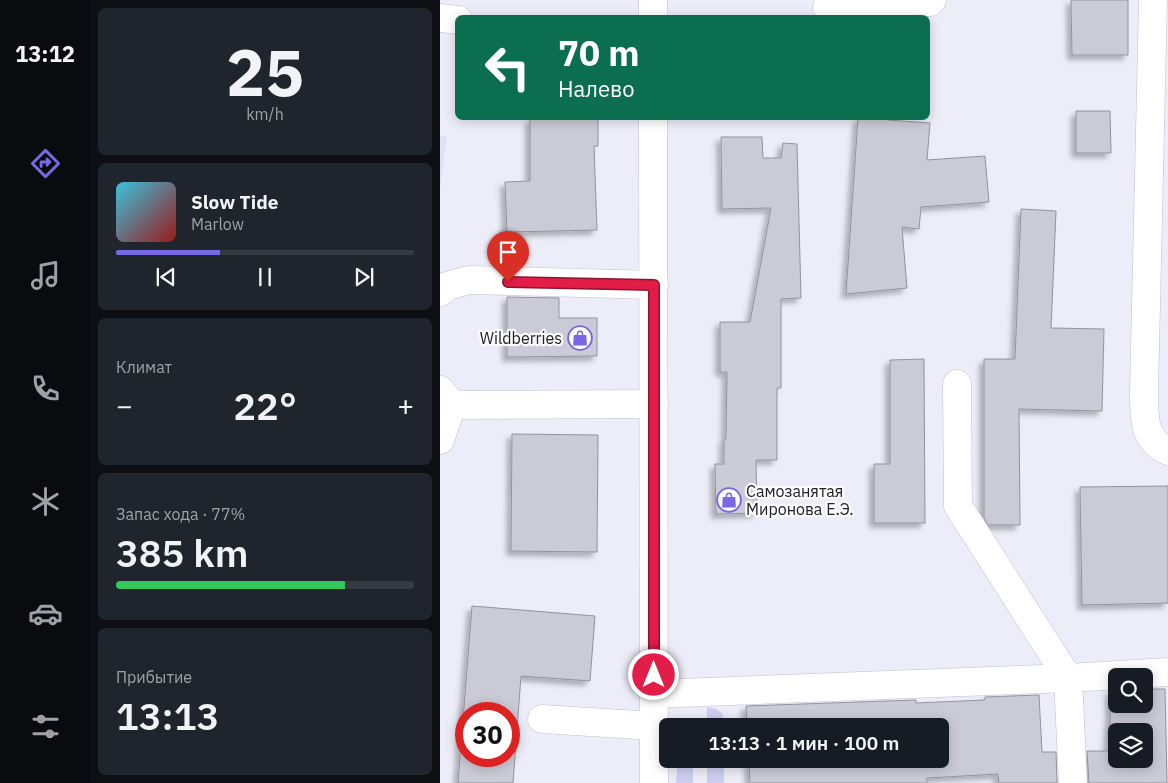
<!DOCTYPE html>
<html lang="ru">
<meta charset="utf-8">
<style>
body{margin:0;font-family:"IBM Plex Sans",sans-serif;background:#20242c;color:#f1f3f6;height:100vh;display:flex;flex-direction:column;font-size:19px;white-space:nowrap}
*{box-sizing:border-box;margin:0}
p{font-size:16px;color:#9ea1a6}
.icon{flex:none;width:28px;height:28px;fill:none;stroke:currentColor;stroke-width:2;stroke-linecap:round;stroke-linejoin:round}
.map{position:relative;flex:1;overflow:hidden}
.details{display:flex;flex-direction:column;gap:8px;padding:8px;background:#0d0f14;width:350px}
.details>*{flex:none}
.top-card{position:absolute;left:15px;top:15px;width:475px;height:105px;border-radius:8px;box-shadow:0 2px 12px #0003;background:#0b6e4f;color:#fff;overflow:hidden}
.buttons{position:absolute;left:668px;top:668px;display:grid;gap:10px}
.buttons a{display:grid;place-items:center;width:45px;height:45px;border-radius:8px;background:#171b24;box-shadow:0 2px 12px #0003;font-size:25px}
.speed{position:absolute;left:15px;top:702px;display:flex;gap:10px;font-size:25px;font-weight:700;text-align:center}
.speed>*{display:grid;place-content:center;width:65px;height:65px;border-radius:50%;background:#171b24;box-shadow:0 2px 12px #0003;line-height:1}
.speed .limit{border:8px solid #d22;background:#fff;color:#111}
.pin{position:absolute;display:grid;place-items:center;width:42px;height:42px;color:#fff;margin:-51px -21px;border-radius:50% 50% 50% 0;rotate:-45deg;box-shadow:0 0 5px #0007}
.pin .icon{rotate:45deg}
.me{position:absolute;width:55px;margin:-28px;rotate:0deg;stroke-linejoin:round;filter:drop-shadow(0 0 4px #0008)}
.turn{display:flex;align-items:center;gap:18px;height:105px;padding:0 20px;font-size:22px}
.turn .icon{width:65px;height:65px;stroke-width:2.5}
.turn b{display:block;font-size:35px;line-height:42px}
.big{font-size:38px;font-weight:600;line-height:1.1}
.details .widget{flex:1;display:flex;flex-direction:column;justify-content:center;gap:8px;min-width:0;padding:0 18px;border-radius:8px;background:#20242c}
.details .dial{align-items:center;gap:0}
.dial b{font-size:65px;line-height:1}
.song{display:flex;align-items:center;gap:15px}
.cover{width:60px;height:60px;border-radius:8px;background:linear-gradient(135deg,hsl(190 70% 55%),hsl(0 70% 35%))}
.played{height:5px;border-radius:2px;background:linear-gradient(90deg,#7769e4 35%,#363941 35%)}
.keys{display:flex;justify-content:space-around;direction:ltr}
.heat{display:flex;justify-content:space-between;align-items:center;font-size:28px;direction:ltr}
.charge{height:8px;border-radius:4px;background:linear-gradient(90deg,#34c759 77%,#363941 0)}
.trip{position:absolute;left:219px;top:718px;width:290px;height:50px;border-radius:8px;background:#171b24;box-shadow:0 2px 12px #0003;font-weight:600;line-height:50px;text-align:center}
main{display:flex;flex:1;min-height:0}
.dock{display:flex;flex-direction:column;width:90px;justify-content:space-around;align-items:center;background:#090b0e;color:#9ea1a6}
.dock .icon{width:35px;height:35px}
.dock .current{color:#7769e4}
.dock b{font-size:22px;color:#f1f3f6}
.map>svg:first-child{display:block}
.built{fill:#e1e1f4}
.green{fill:#cecef0}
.building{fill:#cbcbd7;stroke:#93939f;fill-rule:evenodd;filter:url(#shadow)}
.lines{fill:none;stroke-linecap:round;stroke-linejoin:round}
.minor-casing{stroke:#c0c0cc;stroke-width:29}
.minor{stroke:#fff;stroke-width:28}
.route-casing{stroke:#92132f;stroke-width:12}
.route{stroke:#e11d48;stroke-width:9}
.labels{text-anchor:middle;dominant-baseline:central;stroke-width:4.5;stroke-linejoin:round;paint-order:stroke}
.poi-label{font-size:16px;fill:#222226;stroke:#fbfbfe;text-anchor:end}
</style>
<main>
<nav class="dock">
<b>13:12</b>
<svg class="icon current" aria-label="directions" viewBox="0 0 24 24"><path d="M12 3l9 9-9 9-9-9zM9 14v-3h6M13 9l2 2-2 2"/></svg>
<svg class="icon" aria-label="music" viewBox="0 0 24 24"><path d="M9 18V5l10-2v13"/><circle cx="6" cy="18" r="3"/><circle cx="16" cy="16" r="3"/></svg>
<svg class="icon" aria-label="phone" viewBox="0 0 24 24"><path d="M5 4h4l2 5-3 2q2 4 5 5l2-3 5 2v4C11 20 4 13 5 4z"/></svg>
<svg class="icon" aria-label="climate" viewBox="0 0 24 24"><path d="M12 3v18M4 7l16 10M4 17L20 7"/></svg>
<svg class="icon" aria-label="car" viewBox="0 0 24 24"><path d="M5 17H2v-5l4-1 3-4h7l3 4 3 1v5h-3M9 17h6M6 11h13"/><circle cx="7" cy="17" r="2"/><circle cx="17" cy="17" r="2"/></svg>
<svg class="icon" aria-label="filters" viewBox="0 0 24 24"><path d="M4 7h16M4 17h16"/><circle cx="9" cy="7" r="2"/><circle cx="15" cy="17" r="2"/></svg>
</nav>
<section class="details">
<div class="widget dial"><b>25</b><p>km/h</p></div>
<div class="widget">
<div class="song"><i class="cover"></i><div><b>Slow Tide</b><p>Marlow</p></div></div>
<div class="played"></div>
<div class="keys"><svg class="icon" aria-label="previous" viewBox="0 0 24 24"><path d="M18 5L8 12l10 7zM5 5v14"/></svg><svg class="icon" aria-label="pause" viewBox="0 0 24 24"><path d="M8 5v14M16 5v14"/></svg><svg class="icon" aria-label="next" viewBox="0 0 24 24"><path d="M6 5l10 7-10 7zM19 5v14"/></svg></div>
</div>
<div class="widget"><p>Климат</p>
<div class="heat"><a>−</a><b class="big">22°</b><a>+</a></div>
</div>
<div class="widget"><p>Запас хода · 77%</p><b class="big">385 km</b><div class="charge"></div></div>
<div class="widget"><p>Прибытие</p><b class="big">13:13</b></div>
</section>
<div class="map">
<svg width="728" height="783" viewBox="0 0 728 783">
<defs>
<filter id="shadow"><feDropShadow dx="-4.5" dy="4.5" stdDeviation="2.5" flood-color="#0004"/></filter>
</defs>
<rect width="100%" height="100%" fill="#ededf9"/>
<!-- built -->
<path class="built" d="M0,136H7L0,189Z"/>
<!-- green -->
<g class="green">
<path d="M267,707L276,709L283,714V726H267Z"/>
<path d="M238,759H253V783H236Z"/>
<rect x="267" y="759" width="17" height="24"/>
</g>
<!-- building -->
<g class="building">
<path d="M631,0H688V55H632Z"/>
<path d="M636,111H670L671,153H636Z"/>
<path d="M90,118H158V146H154L157,230L67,232L65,182L90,181Z"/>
<path d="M418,118H448V120L490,123L487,160L545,156L549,202L481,207L479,229L462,227L467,288L406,294Z"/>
<path d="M281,137H322L323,158H341L343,143L357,144L361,298L341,299V388H337V460H316L317,513L276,514L275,464H284V440L286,439L287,372H280V322H310L331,208L282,209Z"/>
<path d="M581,209L616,211L611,328L664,329L662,411L579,409L580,525H548L544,518V359H575Z"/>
<path d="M67,297L119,298V318H157V356L67,357Z"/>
<path d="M484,359L485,523H434V464H450V360Z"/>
<path d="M72,434L158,435L157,552L71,551Z"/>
<path d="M728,486V603L642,605L640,487Z"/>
<path d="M32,606L155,616L150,681L81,676L73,783H18ZM26,714H69V756H26Z"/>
<path d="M704,689H725L727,783H649L647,751H669L671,691H676V704H704ZM676,731H704V759H676Z"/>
<path d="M599,695L602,752H616L617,783H559L558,774L487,778V783H310L309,759H500V726H307L306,706L476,700V703L545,700V697Z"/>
</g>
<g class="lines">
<!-- minor casing -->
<g class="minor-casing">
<g id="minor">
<path d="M713,0L704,393C704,417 703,440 728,451"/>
<path d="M387,7L490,2L492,0"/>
<path d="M0,18L18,20"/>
<path d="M213,18V0"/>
<path d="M213,118L214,783"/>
<path d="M0,292L7,286L29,280L214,285"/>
<path d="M517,384L518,506L628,678L633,783"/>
<path d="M0,390L12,405L0,440"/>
<path d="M12,405L214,404"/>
<path d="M214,694L628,678L728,672"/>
<path d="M102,719L214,726"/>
</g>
</g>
<!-- minor -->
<use href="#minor" class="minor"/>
</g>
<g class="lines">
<!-- route casing -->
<g class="route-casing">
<path id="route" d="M68,282L214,285V675"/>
</g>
<!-- route -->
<use href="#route" class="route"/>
</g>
<!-- icons -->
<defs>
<g id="shop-ring" transform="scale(1.25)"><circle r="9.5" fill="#fbfbfe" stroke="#7769e4" stroke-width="1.5"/><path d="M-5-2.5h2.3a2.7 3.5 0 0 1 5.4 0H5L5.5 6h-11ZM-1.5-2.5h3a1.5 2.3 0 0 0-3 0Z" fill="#7769e4"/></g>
</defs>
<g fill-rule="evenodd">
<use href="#shop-ring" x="140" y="338"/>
<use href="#shop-ring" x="289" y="500"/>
</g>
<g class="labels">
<!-- poi labels -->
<g class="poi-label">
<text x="122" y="338">Wildberries</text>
<text x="306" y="491" text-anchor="start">Самозанятая<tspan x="306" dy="18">Миронова Е.Э.</tspan></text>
</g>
</g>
</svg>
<div class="buttons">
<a><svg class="icon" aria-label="search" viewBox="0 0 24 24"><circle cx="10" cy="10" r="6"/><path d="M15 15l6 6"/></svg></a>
<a><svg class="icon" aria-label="layers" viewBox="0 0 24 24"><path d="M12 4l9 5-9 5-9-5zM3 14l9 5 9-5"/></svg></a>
</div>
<div class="speed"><div class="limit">30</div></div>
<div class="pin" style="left:68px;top:282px;background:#d93025"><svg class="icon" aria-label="arrive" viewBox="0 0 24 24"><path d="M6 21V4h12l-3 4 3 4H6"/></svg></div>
<svg class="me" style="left:214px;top:675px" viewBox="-20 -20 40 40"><circle r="17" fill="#e11d48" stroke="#fff" stroke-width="3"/><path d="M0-11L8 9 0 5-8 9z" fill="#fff"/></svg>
<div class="trip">13:13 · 1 мин · 100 m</div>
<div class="top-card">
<div class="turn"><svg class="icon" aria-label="left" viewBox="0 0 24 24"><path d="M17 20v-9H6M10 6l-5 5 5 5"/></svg><div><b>70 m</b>Налево</div></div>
</div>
</div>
</main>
